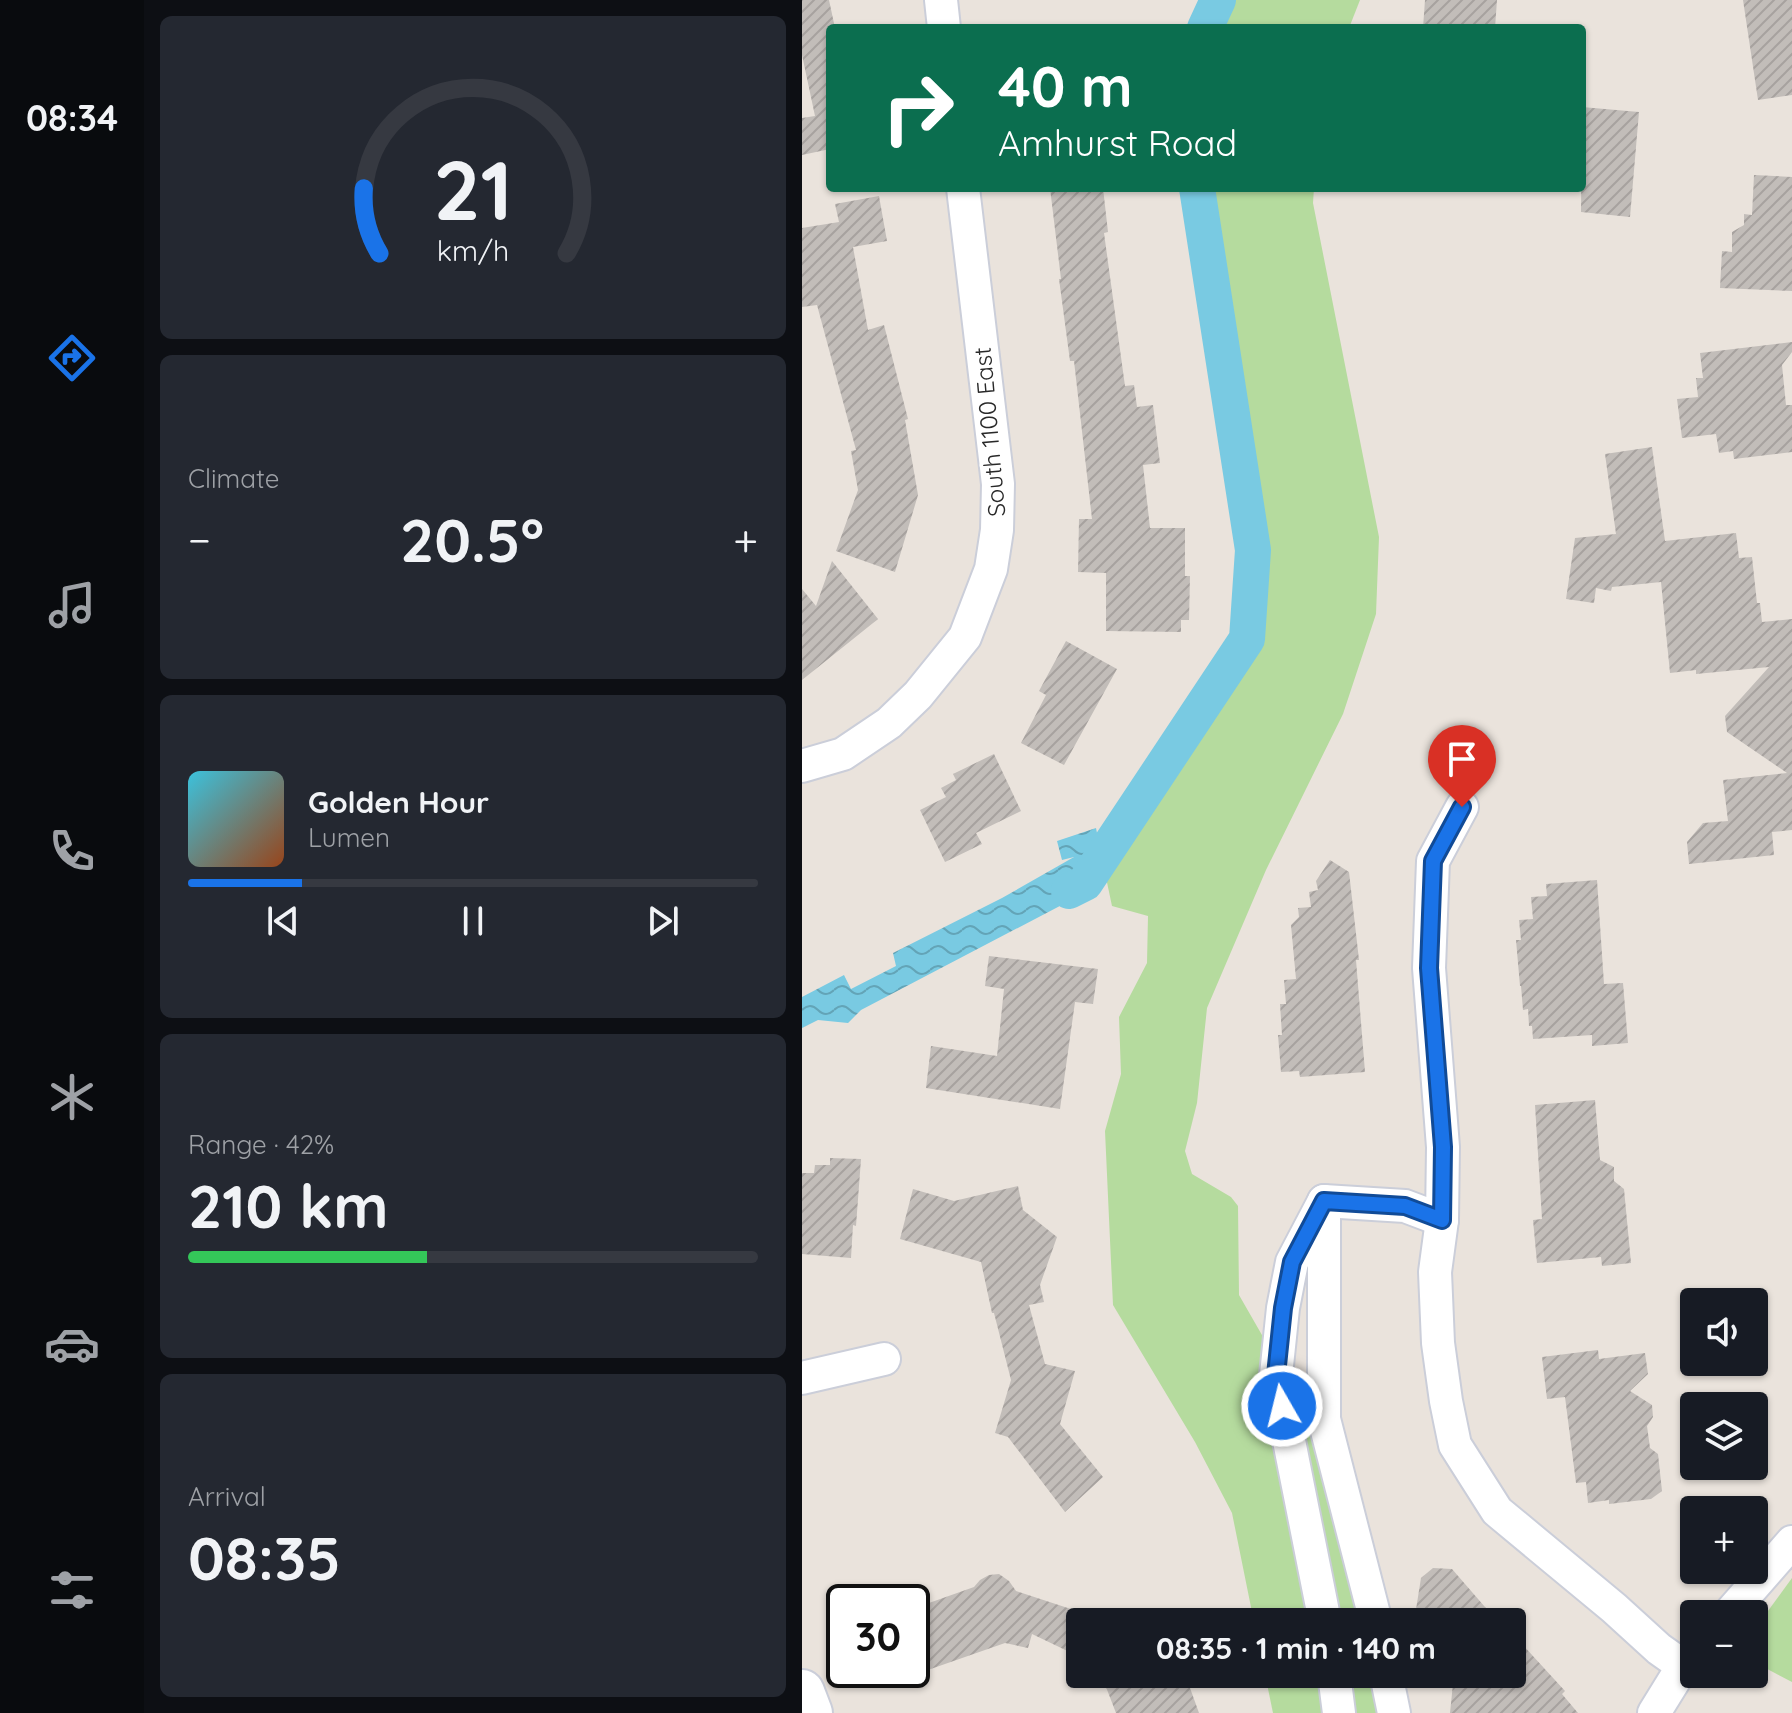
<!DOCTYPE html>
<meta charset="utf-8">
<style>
body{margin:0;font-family:Quicksand,sans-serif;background:#242831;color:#f1f3f6;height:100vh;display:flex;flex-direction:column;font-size:30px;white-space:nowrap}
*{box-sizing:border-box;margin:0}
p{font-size:26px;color:#9ea1a6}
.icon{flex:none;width:44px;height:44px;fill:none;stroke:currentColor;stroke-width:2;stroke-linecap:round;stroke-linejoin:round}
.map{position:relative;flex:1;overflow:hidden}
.side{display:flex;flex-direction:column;gap:16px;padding:16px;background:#0d0f14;width:658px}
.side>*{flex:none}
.top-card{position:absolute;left:24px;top:24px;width:760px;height:168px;border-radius:8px;box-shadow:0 2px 6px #0004;background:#0b6e4f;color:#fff;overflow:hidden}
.fabs{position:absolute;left:878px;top:1288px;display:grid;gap:16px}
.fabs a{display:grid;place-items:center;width:88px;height:88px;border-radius:8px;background:#171b24;box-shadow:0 2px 6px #0004;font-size:40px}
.speed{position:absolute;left:24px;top:1584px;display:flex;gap:16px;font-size:40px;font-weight:700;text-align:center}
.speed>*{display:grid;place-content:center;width:104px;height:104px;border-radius:50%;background:#171b24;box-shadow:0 2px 6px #0004;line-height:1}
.speed .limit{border:4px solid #111;border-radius:12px;background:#fff;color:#111}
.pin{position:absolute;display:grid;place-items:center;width:68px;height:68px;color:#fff;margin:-82px -34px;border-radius:50% 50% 50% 0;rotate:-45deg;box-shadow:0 0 8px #0007}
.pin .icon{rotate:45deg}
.me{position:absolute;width:88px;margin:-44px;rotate:352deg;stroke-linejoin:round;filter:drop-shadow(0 0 6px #0008)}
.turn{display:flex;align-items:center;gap:28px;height:168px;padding:0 40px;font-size:36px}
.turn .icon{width:104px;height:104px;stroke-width:2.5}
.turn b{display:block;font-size:56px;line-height:68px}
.big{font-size:60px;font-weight:800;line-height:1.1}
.side .card{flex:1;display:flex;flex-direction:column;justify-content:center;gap:12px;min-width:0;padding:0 28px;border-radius:12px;background:#242831}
.side .dial{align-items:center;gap:0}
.dial svg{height:208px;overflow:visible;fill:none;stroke:#363941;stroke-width:7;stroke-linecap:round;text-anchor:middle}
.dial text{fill:#f1f3f6;stroke:none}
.song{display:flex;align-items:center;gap:24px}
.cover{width:96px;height:96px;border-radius:12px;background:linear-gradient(135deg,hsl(190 70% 55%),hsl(20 70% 35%))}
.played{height:8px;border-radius:4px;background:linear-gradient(90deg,#1a73e8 20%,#363941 20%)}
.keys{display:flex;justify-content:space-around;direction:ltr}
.heat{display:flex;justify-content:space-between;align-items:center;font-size:44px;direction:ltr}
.charge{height:12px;border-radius:6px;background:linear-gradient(90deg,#34c759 42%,#363941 0)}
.trip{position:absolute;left:264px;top:1608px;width:460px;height:80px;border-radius:8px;background:#171b24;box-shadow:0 2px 6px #0004;font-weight:800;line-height:80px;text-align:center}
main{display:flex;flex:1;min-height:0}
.dock{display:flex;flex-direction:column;width:144px;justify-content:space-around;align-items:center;background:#090b0e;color:#9ea1a6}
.dock .icon{width:56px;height:56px}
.dock .active{color:#1a73e8}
.dock b{font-size:36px;color:#f1f3f6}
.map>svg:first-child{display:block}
.grass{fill:#b5db9e}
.water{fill:url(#water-waves)}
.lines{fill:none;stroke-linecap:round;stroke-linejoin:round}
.canal{stroke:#79cae2;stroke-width:36}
.building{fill:url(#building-hatch)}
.street-casing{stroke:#cbced9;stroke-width:36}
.secondary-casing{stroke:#cbced9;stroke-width:48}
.street{stroke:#fff;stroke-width:32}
.secondary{stroke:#fff;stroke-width:44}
.route-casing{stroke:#114b97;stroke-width:20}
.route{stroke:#1a73e8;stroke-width:14}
.labels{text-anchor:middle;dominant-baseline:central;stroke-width:7;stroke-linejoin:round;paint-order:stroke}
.street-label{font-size:24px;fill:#292929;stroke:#fff}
</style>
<main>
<nav class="dock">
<b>08:34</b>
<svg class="icon active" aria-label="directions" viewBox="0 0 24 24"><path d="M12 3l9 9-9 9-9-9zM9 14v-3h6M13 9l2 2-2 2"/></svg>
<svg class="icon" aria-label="music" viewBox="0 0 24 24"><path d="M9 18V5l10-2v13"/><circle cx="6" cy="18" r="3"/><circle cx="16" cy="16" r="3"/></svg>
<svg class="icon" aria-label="phone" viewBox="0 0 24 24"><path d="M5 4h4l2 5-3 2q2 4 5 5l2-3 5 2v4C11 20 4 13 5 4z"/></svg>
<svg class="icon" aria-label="climate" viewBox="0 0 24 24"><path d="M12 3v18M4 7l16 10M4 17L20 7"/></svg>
<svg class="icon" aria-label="car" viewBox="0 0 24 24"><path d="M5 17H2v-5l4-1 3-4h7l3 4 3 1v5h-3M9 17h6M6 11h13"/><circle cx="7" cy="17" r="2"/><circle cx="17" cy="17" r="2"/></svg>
<svg class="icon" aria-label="filters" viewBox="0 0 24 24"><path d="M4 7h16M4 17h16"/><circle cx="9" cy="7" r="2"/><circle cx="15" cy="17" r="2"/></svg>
</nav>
<section class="side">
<div class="card dial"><svg viewBox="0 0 100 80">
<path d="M14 69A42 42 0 1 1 86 69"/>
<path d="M14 69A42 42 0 0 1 8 44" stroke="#1a73e8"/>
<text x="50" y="56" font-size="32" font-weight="700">21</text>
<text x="50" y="72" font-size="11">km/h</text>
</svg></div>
<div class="card"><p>Climate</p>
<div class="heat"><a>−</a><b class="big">20.5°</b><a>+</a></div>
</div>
<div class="card">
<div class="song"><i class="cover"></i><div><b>Golden Hour</b><p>Lumen</p></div></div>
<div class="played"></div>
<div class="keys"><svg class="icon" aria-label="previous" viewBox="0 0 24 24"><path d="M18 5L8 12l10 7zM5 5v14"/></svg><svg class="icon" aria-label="pause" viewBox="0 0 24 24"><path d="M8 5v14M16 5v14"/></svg><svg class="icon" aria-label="next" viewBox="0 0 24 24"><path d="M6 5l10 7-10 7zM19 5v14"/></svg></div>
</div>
<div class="card"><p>Range · 42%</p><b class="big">210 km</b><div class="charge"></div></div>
<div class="card"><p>Arrival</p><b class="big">08:35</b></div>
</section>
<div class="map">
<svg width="990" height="1713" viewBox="0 0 990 1713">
<defs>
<pattern id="water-waves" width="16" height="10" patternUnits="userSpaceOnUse" patternTransform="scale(2)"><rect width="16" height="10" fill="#79cae2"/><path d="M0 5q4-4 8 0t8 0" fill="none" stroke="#63a4b7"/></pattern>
<pattern id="building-hatch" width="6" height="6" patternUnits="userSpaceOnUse" patternTransform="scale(2)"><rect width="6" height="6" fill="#c2bdb9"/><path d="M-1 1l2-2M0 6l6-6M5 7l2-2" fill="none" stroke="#a7a29f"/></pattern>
</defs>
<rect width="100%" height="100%" fill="#eae3dc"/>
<!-- grass -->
<g class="grass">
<path d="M427,0H558L547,28H416Z"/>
<path d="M405,188H512L511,203L577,537L574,614L541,714L464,870L405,1008L395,1103L383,1151L390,1174L429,1197L436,1206L437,1295L522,1443L560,1622H452L430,1513L393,1442L311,1305L303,1131L319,1074L317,1017L345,963L346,916L310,906L303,873L437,670L459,589Z"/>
<path d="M990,1578V1682L952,1662V1630Z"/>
<path d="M463,1674H571L578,1713H471Z"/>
</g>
<!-- water -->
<path class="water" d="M294,828L303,873L291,885L275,897L59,1010L46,1023L16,1020L0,1028V997L42,975L49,989L94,966L91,953L200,898L272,857L260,860L255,841Z"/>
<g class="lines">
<!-- canal -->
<g class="canal">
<path d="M403,28L416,0"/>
<path d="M267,891L283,883L445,639L451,550L395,188"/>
</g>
</g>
<!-- building -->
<g class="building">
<path d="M0,0H27L33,28H28V149L0,155V118L13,116L0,55Z"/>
<path d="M623,0H695L693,28H621Z"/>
<path d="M941,0H990V95L956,100Z"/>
<path d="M780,107L837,112L828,217L779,212Z"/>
<path d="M952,175L990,177V291L918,288L920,251L930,252V232L942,225V214L950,215Z"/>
<path d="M248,188H301L306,232L302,233L323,386L332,385L335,407L351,405L358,463L341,465L348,528H383V576H388L387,620H379V632L304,631V573L276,572L277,519H290L272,361H268L257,279H259Z"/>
<path d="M77,196L85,241L51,247L66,330L82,325L106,419L103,420L116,495L93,572L34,551L56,490L49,451L54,450L15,305L0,307V228L37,222L33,204Z"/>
<path d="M990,342V352L980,365L984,405H990V452L932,459L931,451L917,453L914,434L880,438L875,399L896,397L894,378H901L898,353Z"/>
<path d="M850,447L863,541L934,533L937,558L950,557L955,603H958L960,622L990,619V830L970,832L972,855L887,864L885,842L901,823L926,821L921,780L985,773L925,732L923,716L967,667L894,674V670L868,673L859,582L810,587L809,591L794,588L792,603L764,599L773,538L814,534L803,454Z"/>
<path d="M30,561L76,619L0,680V589L14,606Z"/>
<path d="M264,641L315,669L262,765L219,743L244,695L237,691Z"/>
<path d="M192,754L219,811L174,833L180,844L143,862L118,810L144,797L139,788L154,780L151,774Z"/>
<path d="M528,860L547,872L557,960H554L563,1072L498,1077L497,1071L479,1072L476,1035H480L478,1004H484L482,980L494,979L489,925L497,917L496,908L509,907L507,892L516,890L514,881Z"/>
<path d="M795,880L802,984L821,983L826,1043L790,1046V1035L731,1039L730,1026H727L726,1009L721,1010L719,986H718L714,940H719L717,920L731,919L729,897L745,896L744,884Z"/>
<path d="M187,956L296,969L291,1004L273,1002L258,1109L124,1088L129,1046L195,1056L202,989L183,986Z"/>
<path d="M793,1100L798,1160L812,1167V1181L822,1189L829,1263L800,1266L799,1257L735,1263L731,1220L740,1219L733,1105Z"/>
<path d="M28,1158L59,1159L54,1226L51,1225L49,1258L0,1254V1173H12L13,1165H28Z"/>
<path d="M216,1186L221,1210L255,1237L238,1285L242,1302L227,1305L243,1364L273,1371L258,1424L301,1477L263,1512L206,1437L193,1433L209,1380L192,1313H190L179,1262L98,1239L111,1189L152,1201Z"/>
<path d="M796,1350L797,1359L843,1353L846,1374L828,1391L850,1405L851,1417L845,1426L848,1448L856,1454L860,1491L849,1499L807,1504V1500L786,1503L784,1482L774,1483L763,1397L745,1399L740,1357Z"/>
<path d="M631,1568L650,1569L696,1622H612L619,1578Z"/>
<path d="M197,1574L207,1581L214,1591L278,1612V1657L230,1634L226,1648L203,1643L123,1671L120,1667L110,1671V1609L172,1587L178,1580L187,1575Z"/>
<path d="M710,1633L763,1691L760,1694L776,1713H648L652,1674H710Z"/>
<path d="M299,1674H383L397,1713H314Z"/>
</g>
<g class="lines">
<!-- street casing -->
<g class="street-casing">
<g id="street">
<path d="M139,0L142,28"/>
<path d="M0,766L41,754L87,723L116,695L163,637L189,569L195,530L196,484L161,188"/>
<path d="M660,807L631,861L627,968L641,1147L640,1220L633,1272L636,1343L644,1401L653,1445L695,1511L812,1608L857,1649L881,1666"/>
<path d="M522,1201L490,1262L481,1308L474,1375L523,1622"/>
<path d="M522,1201L603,1206L640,1220"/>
<path d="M522,1208V1419L574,1622"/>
<path d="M0,1378L82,1359"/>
<path d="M927,1614L990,1542"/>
<path d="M532,1674L537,1713"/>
<path d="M584,1674L592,1713"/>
<path d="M852,1713L881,1666L892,1653"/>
</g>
</g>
<!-- secondary casing -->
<g class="secondary-casing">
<path id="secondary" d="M0,1692L8,1713"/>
</g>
<!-- street -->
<use href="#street" class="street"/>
<!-- secondary -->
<use href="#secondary" class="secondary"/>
</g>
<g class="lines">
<!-- route casing -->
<g class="route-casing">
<path id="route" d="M480,1406L474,1375L481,1308L490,1262L522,1201L603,1206L640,1220L641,1147L627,968L631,861L660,807"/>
</g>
<!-- route -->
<use href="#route" class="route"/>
</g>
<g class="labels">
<!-- street labels -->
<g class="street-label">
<text transform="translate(187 432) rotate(-95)">South 1100 East</text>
</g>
</g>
</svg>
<div class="fabs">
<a><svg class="icon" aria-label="sound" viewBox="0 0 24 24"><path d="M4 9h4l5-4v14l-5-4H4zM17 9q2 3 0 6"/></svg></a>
<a><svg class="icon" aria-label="layers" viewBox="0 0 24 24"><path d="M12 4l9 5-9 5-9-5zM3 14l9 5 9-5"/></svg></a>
<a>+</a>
<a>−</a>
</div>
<div class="speed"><div class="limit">30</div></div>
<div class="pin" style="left:660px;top:807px;background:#d93025"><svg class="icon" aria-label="arrive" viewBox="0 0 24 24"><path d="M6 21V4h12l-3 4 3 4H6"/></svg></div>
<svg class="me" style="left:480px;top:1406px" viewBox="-20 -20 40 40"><circle r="17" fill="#1a73e8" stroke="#fff" stroke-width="3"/><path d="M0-11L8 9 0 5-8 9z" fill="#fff"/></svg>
<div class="trip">08:35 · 1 min · 140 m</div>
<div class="top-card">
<div class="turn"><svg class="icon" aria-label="right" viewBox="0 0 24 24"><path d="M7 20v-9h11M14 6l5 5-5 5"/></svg><div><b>40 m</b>Amhurst Road</div></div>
</div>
</div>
</main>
